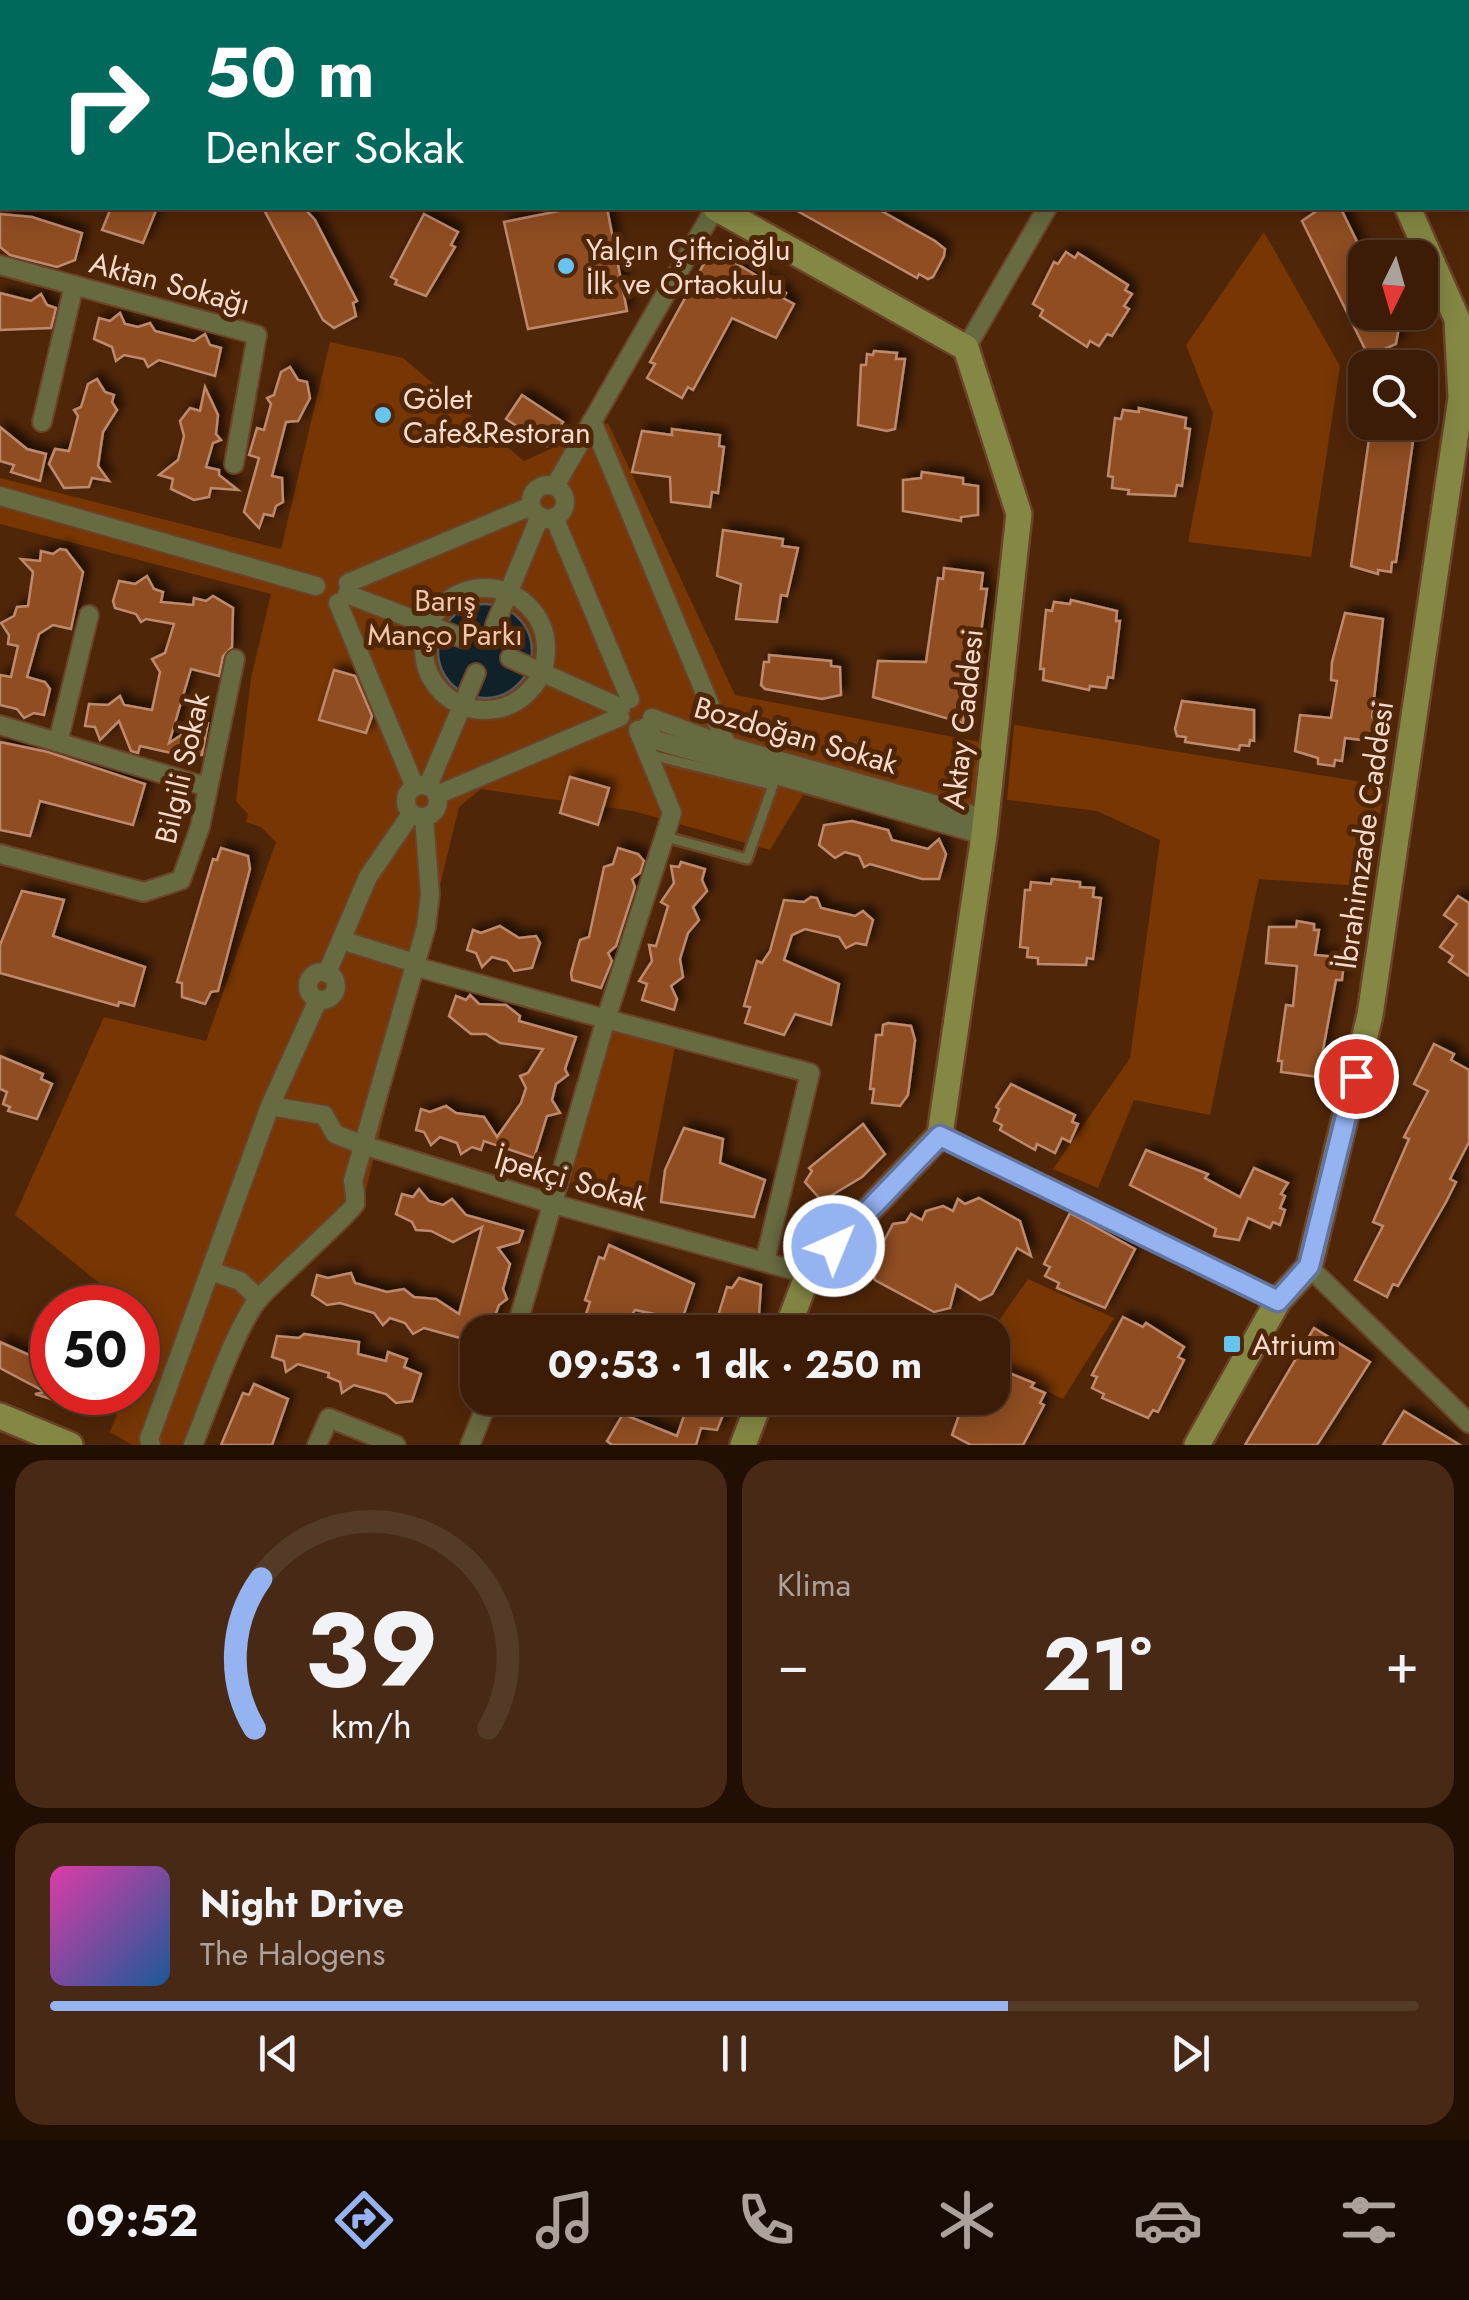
<!DOCTYPE html>
<html lang="tr">
<meta charset="utf-8">
<style>
body{margin:0;font-family:Jost,sans-serif;background:#472915;color:#f1f3f6;height:100vh;display:flex;flex-direction:column;font-size:38px;white-space:nowrap}
*{box-sizing:border-box;margin:0}
p{font-size:32px;color:#aca19b}
.icon{flex:none;width:55px;height:55px;fill:none;stroke:currentColor;stroke-width:2;stroke-linecap:round;stroke-linejoin:round}
.map{position:relative;height:1445px;overflow:hidden}
.sheet{display:flex;flex-direction:column;gap:15px;padding:15px;background:#210f04;flex:1}
.sheet>*{flex:none}
.top-card{position:absolute;left:0px;top:0px;width:1470px;height:210px;box-shadow:0 5px 25px #0003,0 0 0 2px #553a28;background:#00695c;color:#fff;overflow:hidden}
.needle{width:65px;rotate:185deg}
.controls{position:absolute;left:1348px;top:240px;display:grid;gap:20px}
.controls a{display:grid;place-items:center;width:90px;height:90px;border-radius:20px;background:#3c1c07;box-shadow:0 5px 25px #0003,0 0 0 2px #553a28;font-size:50px}
.speed{position:absolute;left:30px;top:1285px;display:flex;gap:20px;font-size:50px;font-weight:700;text-align:center}
.speed>*{display:grid;place-content:center;width:130px;height:130px;border-radius:50%;background:#3c1c07;box-shadow:0 5px 25px #0003,0 0 0 2px #553a28;line-height:1}
.speed .limit{border:15px solid #d22;background:#fff;color:#111}
.pin{position:absolute;display:grid;place-items:center;width:85px;height:85px;color:#fff;margin:-42px;border:5px solid #fff;border-radius:50%;box-shadow:0 2px 10px #0007}
.me{position:absolute;width:110px;margin:-55px;rotate:44deg;stroke-linejoin:round;filter:drop-shadow(0 0 8px #0008)}
.turn{display:flex;align-items:center;gap:35px;height:210px;padding:0 40px;font-size:45px}
.turn .icon{width:130px;height:130px;stroke-width:2.5}
.turn b{display:block;font-size:70px;line-height:85px}
.big{font-size:75px;font-weight:700;line-height:1.1}
.sheet .widget{flex:1;display:flex;flex-direction:column;justify-content:center;gap:15px;min-width:0;padding:0 35px;border-radius:30px;background:#472915}
.sheet .dial{align-items:center;gap:0}
.dial svg{height:260px;overflow:visible;fill:none;stroke:#553a28;stroke-width:7;stroke-linecap:round;text-anchor:middle}
.dial text{fill:#f1f3f6;stroke:none}
.song{display:flex;align-items:center;gap:30px}
.cover{width:120px;height:120px;border-radius:15px;background:linear-gradient(135deg,hsl(320 70% 55%),hsl(210 70% 35%))}
.played{height:10px;border-radius:5px;background:linear-gradient(90deg,#95b2f1 70%,#553a28 70%)}
.keys{display:flex;justify-content:space-around;direction:ltr}
.heat{display:flex;justify-content:space-between;align-items:center;font-size:55px;direction:ltr}
.sheet .tiles{flex:1;display:grid;gap:15px;grid-template-columns:1fr 1fr}
.widget:last-child{grid-column:span 2}
.trip{position:absolute;left:460px;top:1315px;width:550px;height:100px;border-radius:30px;background:#3c1c07;box-shadow:0 5px 25px #0003,0 0 0 2px #553a28;font-weight:700;line-height:100px;text-align:center}
.menu{display:flex;height:160px;justify-content:space-around;align-items:center;background:#180b03;color:#aca19b}
.menu .icon{width:70px;height:70px}
.menu .current{color:#95b2f1}
.menu b{font-size:45px;color:#f1f3f6}
.map>svg:first-child{display:block}
.green{fill:#773604}
.water{fill:#112129;stroke:#56585a;stroke-width:2.5}
.building{fill:#904d22;stroke:#bd8a6e;stroke-width:2.5;filter:url(#shadow)}
.lines{fill:none;stroke-linecap:round;stroke-linejoin:round}
.lane-casing{stroke:#6b4328;stroke-width:14}
.street-casing{stroke:#6b4328;stroke-width:22}
.secondary-casing{stroke:#6b4328;stroke-width:30}
.lane{stroke:#686a41;stroke-width:9}
.street{stroke:#686a41;stroke-width:18}
.secondary{stroke:#858844;stroke-width:25}
.route-casing{stroke:#61749d;stroke-width:25}
.route{stroke:#95b2f1;stroke-width:18}
.poi-dot{fill:#67c4ef;stroke:#502609;stroke-width:4}
.labels{text-anchor:middle;dominant-baseline:central;stroke-width:10;stroke-linejoin:round;paint-order:stroke}
.poi-label{font-size:30px;fill:#f6dacb;stroke:#502609;text-anchor:start}
.street-label{font-size:30px;fill:#f6dacb;stroke:#502609}
.park-label{font-size:30px;fill:#f4c4aa;stroke:#502609}
</style>
<div class="map">
<svg width="1469" height="1445" viewBox="0 0 1469 1445">
<defs>
<filter id="shadow"><feDropShadow dx="6" dy="-6" stdDeviation="5" flood-color="#0009"/></filter>
</defs>
<rect width="100%" height="100%" fill="#502609"/>
<!-- green -->
<g class="green">
<path d="M1264,232L1340,366L1311,557L1188,542L1213,414L1186,345Z"/>
<path d="M330,342L403,358L524,461L608,423L735,695L980,742L973,840L803,795L770,850L633,811L481,789L459,807L364,1198L266,1292L202,1445H132L110,1432L125,1393L138,1392V1361L151,1325L138,1314V1308L129,1307L15,1215L104,1017L206,1041L276,842L261,827L246,822L248,814L236,801L251,678L271,594L0,524V478L281,549Z"/>
<path d="M1014,725L1387,786L1361,886L1259,879L1210,1115L1134,1100L1098,1188L1053,1169L1130,1058L1160,840L1097,811L1007,800Z"/>
<path d="M613,1021L675,1047L644,1206L570,1185Z"/>
<path d="M1028,1279L1114,1318L1063,1399L993,1365L991,1332Z"/>
</g>
<!-- water -->
<circle class="water" cx="485" cy="651" r="47"/>
<!-- building -->
<g class="building">
<path d="M111,208H157L143,243L102,230Z"/>
<path d="M263,208H304L315,220L357,301L353,303L356,316L334,328L323,320Z"/>
<path d="M574,208H607L627,311L528,329L504,222Z"/>
<path d="M792,208H876L935,241L945,249L944,256L933,277L928,279L919,274L917,278Z"/>
<path d="M1321,208L1342,211L1365,258V312H1392L1399,327L1396,344L1374,354L1367,353L1302,221Z"/>
<path d="M0,214L32,217L82,233L75,260L57,267L10,255L0,247Z"/>
<path d="M424,214L458,232L451,245L455,247L426,296L395,284L397,280L391,277Z"/>
<path d="M720,248L737,257L734,262L786,293L783,298L794,304L776,338L732,318L693,390L688,387L682,398L647,378L655,364L650,362L707,258L713,261Z"/>
<path d="M1066,252L1075,258L1078,253L1128,285L1125,290L1132,294L1124,306L1129,309L1112,336L1107,334L1099,346L1090,341L1087,347L1040,316L1043,310L1033,304L1054,262L1058,264Z"/>
<path d="M0,293L31,301L41,294L47,305L56,308L51,328L0,330Z"/>
<path d="M120,313L125,324L138,327L150,323L155,331L194,341L205,334L210,345L221,348L215,376L159,360L148,367L144,359L124,355L116,361L112,347L94,339L99,318L110,321Z"/>
<path d="M874,351L897,353L896,359H905L895,429L887,431L858,425L861,365H866L867,354L873,355Z"/>
<path d="M290,367L298,380L307,382L310,398L298,421L286,422L272,476L282,478L283,502L276,506L273,516L264,514L259,528L244,512L259,458L249,455L257,428L264,430L271,404L267,398L274,395L281,372Z"/>
<path d="M97,379L105,392L114,395L112,402L117,410L103,432L98,466L109,481L92,478L89,487L64,488L49,464L55,449L69,451L78,416L74,410L81,407L88,384Z"/>
<path d="M205,387L218,415L216,434L221,440L213,443L206,467L219,470V475L238,490L211,488L209,497L194,500L171,489L173,479L159,475L178,460L184,436L180,421L190,408L200,411Z"/>
<path d="M522,395L563,422L547,446L506,419Z"/>
<path d="M1139,408L1186,418L1185,428L1190,429L1182,486L1177,485L1175,496L1128,494L1129,490L1112,488L1113,477L1108,476L1115,418L1121,419L1123,410L1139,412Z"/>
<path d="M1379,422H1400V428L1412,429L1413,441L1396,562H1392L1391,572L1378,570V574L1351,566L1369,439Z"/>
<path d="M0,427L27,449L46,454L40,481L11,472L14,465L0,461Z"/>
<path d="M672,429L720,435L719,446L724,447L718,493L712,492L710,507L671,502L670,477L632,472L642,431L672,435Z"/>
<path d="M922,472L963,478V484L978,486V515L961,517V521L903,511V480L921,478Z"/>
<path d="M723,530L783,539L782,546L798,548L787,596L781,595L777,622L736,619L741,584L717,576Z"/>
<path d="M60,549L66,550L83,572L71,629L53,625L39,634L27,677L45,682L50,689L44,715L34,713L24,718L17,709L0,705V675L11,677L18,646L8,644L9,635L1,623L14,616L17,607L28,606L33,572L21,559L40,561L41,551L53,554Z"/>
<path d="M944,568L983,573L981,589H987L971,706L965,705L963,723L873,697L878,661L926,662L938,578L943,579Z"/>
<path d="M147,576L154,589L163,592L161,602L193,605L194,598L206,601L213,596L233,608L232,647L223,656L219,676L191,669L169,743L201,722L208,723L202,755L189,757L140,746L138,753L131,751L119,721L100,740L95,727L85,726L89,704L108,705L120,696L124,705L152,710L160,672L152,659L165,653L174,624L146,619L141,622L136,614L115,608L113,601L119,581L135,584Z"/>
<path d="M1071,600L1117,611L1116,621H1120L1113,678L1108,677L1106,688L1090,686L1089,690L1043,680L1044,669H1040L1046,610L1052,611L1054,602L1070,604Z"/>
<path d="M1345,613L1383,619L1372,717L1379,719L1376,735H1370V741L1345,738L1342,761L1335,760L1334,766L1318,764V758L1295,751L1300,715L1331,718L1337,681L1331,680L1332,662Z"/>
<path d="M769,655L831,661V666L840,667L841,695L822,699L765,689L761,685L764,662H769Z"/>
<path d="M334,670L355,676L372,716L366,733L319,720Z"/>
<path d="M1182,701L1254,710V741L1250,740L1249,746L1240,745L1239,750L1185,742L1186,737L1177,736L1175,729Z"/>
<path d="M0,742L48,752L145,784L133,825L40,801L30,836L0,830Z"/>
<path d="M570,777L609,788L598,825L560,813Z"/>
<path d="M852,821L888,830L892,840L928,849L939,839L946,854L939,879H922L870,864L864,867L859,856L845,852L835,858L819,845L824,825Z"/>
<path d="M221,848L248,856L250,869L218,991L211,992L205,1004L182,997V983L177,982L213,859L217,860Z"/>
<path d="M618,848L638,854L644,861L640,873L632,879L635,887L616,946L608,953L612,961L601,988L572,980L571,973L580,940L589,937L604,867L613,864Z"/>
<path d="M681,862L705,869L702,880L707,891L693,907L699,920L688,933L680,959L683,977L671,986L677,999L674,1010L642,1000L647,984L639,981L652,961L649,945L656,946L668,906L661,902L674,883L671,866L679,867Z"/>
<path d="M1052,879L1080,882V887L1094,888L1093,897L1101,898L1093,959L1087,958L1086,965L1038,964V958L1027,957L1028,948L1020,947L1025,890H1030L1031,882L1051,884Z"/>
<path d="M22,891L64,900L53,936L145,967L134,1006L119,1002L118,1006L0,973V945Z"/>
<path d="M1458,896L1469,903V976L1449,962L1453,956L1440,947L1457,924L1444,915Z"/>
<path d="M811,897L817,898L821,908L855,916L863,911L873,920L866,945L856,943L846,948L839,937L805,929L792,935L784,960L839,984L831,1025L795,1014L784,1035L745,1023L750,1007L744,1006L757,961L762,963L770,951L784,900L804,902Z"/>
<path d="M1297,921L1314,924V930H1319L1315,955L1337,957V963H1344L1342,980H1336L1318,1077L1281,1072L1282,1061H1278L1286,1005L1293,1006L1297,966L1266,963L1269,927H1296Z"/>
<path d="M500,926L519,938L536,936L540,943L532,968L514,971L507,961L492,957L482,967L476,953L467,950L473,930L481,933Z"/>
<path d="M470,995L479,1004L506,1005L520,1016L519,1021L576,1037L565,1069L568,1075L556,1084L552,1100L560,1113L547,1116L534,1158L484,1141L481,1150L472,1147L461,1154L457,1143L440,1137L431,1145L424,1132L416,1130L421,1109L430,1112L446,1106L456,1113L484,1117L497,1137L521,1103L526,1088L520,1076L528,1073L543,1049L500,1043L486,1034H471L449,1016L456,996L466,1000Z"/>
<path d="M888,1023L911,1026L915,1040L908,1095L900,1106L872,1103L874,1089H870L876,1035H882L883,1025Z"/>
<path d="M1434,1044L1454,1054L1451,1060L1469,1070V1142L1450,1179L1456,1182L1446,1202L1398,1286L1393,1284L1387,1297L1355,1280L1383,1226L1373,1222L1409,1139L1404,1137L1428,1091L1414,1084Z"/>
<path d="M0,1056L43,1074L41,1079L52,1084L37,1119L8,1111L10,1107L3,1104L7,1092L0,1089Z"/>
<path d="M1011,1084L1075,1115L1072,1122L1078,1124L1070,1142L1062,1138L1055,1153L1037,1144L1035,1150L1000,1130L1002,1125L994,1121L999,1109L996,1107Z"/>
<path d="M863,1124L885,1154L862,1177L822,1201L805,1182L812,1171L809,1168Z"/>
<path d="M684,1128L723,1139L720,1163L765,1180L754,1217L661,1202L665,1170Z"/>
<path d="M1146,1150L1208,1174L1205,1178L1240,1197L1254,1168L1288,1183L1281,1194L1285,1196L1280,1208L1285,1210L1280,1225L1273,1222L1270,1228L1248,1218L1239,1240L1214,1236L1216,1229L1130,1185Z"/>
<path d="M419,1189L429,1201L443,1205L452,1199L466,1215L523,1231L519,1242L498,1248L510,1264L503,1289L507,1299L499,1305L489,1332H478V1343L424,1328L413,1334L405,1323L390,1318L383,1325L374,1313L340,1303L327,1305L312,1295L317,1275L328,1278L351,1273L355,1283L387,1292L404,1289L414,1297L436,1299L459,1314L482,1227L453,1242L431,1231L416,1230L412,1222L396,1214L402,1194L413,1197Z"/>
<path d="M979,1198L1020,1221L1031,1256L1017,1248L992,1294L980,1300L956,1285L950,1308L934,1312L875,1280L870,1267L893,1224L906,1222L911,1214L922,1220L926,1211L943,1206L953,1211L958,1199L965,1204Z"/>
<path d="M1070,1213L1135,1249L1105,1308L1057,1288L1059,1283L1045,1276L1050,1267L1044,1264Z"/>
<path d="M609,1245L694,1284L682,1320L635,1310L623,1329L585,1317L590,1302L585,1300L599,1257L604,1259Z"/>
<path d="M739,1278L761,1285L759,1316L750,1332H713L727,1287L732,1288Z"/>
<path d="M1123,1317L1143,1327L1146,1323L1184,1347L1178,1357L1184,1360L1158,1412L1153,1410L1148,1418L1102,1398L1104,1394L1092,1388L1097,1377L1092,1375Z"/>
<path d="M52,1320V1392H106L98,1414L35,1394L45,1392L0,1368V1342L36,1358Z"/>
<path d="M1314,1328L1370,1362L1317,1445H1245Z"/>
<path d="M304,1334L359,1342L358,1354L386,1361L388,1352L407,1359L404,1367L421,1374L412,1401L396,1403L386,1394L354,1385L342,1393L340,1382L328,1377L329,1373L298,1364L286,1372L284,1361L272,1357L277,1336L299,1338Z"/>
<path d="M992,1366L1034,1383L1031,1387L1045,1393L1040,1403L1044,1405L1023,1445H971L952,1435L965,1398H992Z"/>
<path d="M254,1384L288,1399L272,1445H221L243,1393L249,1395Z"/>
<path d="M690,1398H730L717,1430L701,1428L696,1445H612L607,1441L623,1414L677,1436Z"/>
<path d="M1404,1411L1460,1445H1383Z"/>
</g>
<g class="lines">
<!-- lane casing -->
<g class="lane-casing">
<path id="lane" d="M651,755L773,785L747,859L666,837"/>
</g>
<!-- street casing -->
<g class="street-casing">
<g id="street">
<path d="M64,0V2"/>
<path d="M1169,2L1171,0"/>
<path d="M1343,2L1345,0"/>
<path d="M1468,63L1469,60"/>
<path d="M0,180L2,181"/>
<path d="M0,265L257,335L234,464"/>
<path d="M966,348L1047,208"/>
<path d="M592,421L727,746"/>
<path d="M42,422L74,285"/>
<circle cx="548" cy="502" r="17"/>
<path d="M555,486L715,208"/>
<path d="M0,496L316,586"/>
<path d="M554,517L630,699"/>
<path d="M348,583L531,506"/>
<circle cx="485" cy="649" r="61"/>
<path d="M347,594L462,638"/>
<path d="M338,603L415,787"/>
<path d="M495,625L540,516"/>
<path d="M510,658L621,708"/>
<path d="M652,718L727,746L983,818"/>
<path d="M0,725L207,787"/>
<path d="M646,727L655,740L984,835"/>
<path d="M638,730L672,813L606,1019L810,1073L765,1261"/>
<path d="M58,742L89,615"/>
<circle cx="422" cy="801" r="16"/>
<path d="M428,786L476,673"/>
<path d="M437,795L620,717"/>
<path d="M0,854L144,892L181,880L200,827L235,659"/>
<path d="M341,940L418,964"/>
<path d="M417,967L606,1019L517,1326L537,1332"/>
<circle cx="322" cy="986" r="14"/>
<path d="M327,973L368,877L411,814"/>
<path d="M270,1106L324,1115L335,1134L363,1145L550,1203L808,1274"/>
<path d="M940,1135L1278,1301"/>
<path d="M1309,1267L1469,1423"/>
<path d="M210,1271L240,1281L259,1299"/>
<path d="M151,1445L149,1439L270,1106L318,1000"/>
<path d="M193,1445C208,1409 237,1322 261,1296C273,1283 353,1210 355,1204C356,1198 354,1187 353,1181L426,927L430,894L424,818"/>
<path d="M317,1445L329,1418L396,1445"/>
<path d="M470,1445L489,1398"/>
</g>
</g>
<!-- secondary casing -->
<g class="secondary-casing">
<g id="secondary">
<path d="M339,0L343,2"/>
<path d="M1107,0L1112,2"/>
<path d="M716,208L966,348L1019,514L984,835L940,1135L808,1274L786,1332"/>
<path d="M0,1416L70,1445"/>
<path d="M743,1445L761,1398"/>
<path d="M1197,1445L1278,1301L1309,1267L1370,1015L1461,398L1457,319L1408,208"/>
</g>
</g>
<!-- lane -->
<use href="#lane" class="lane"/>
<!-- street -->
<use href="#street" class="street"/>
<!-- secondary -->
<use href="#secondary" class="secondary"/>
</g>
<g class="lines">
<!-- route casing -->
<g class="route-casing">
<path id="route" d="M834,1246L940,1136L1278,1301L1309,1266L1356,1076"/>
</g>
<!-- route -->
<use href="#route" class="route"/>
</g>
<!-- markers -->
<g class="poi-dot">
<circle cx="566" cy="266" r="10"/>
<circle cx="383" cy="415" r="10"/>
<rect x="1222" y="1334" width="20" height="20" rx="5"/>
</g>
<g class="labels">
<!-- poi labels -->
<g class="poi-label">
<text x="586" y="249">Yalçın Çiftcioğlu<tspan x="586" dy="34">İlk ve Ortaokulu</tspan></text>
<text x="403" y="398">Gölet<tspan x="403" dy="34">Cafe&amp;Restoran</tspan></text>
<text x="1252" y="1344">Atrium</text>
</g>
<!-- street labels -->
<g class="street-label">
<text transform="translate(170 283) rotate(15)">Aktan Sokağı</text>
<text transform="translate(963 719) rotate(-84)">Aktay Caddesi</text>
<text transform="translate(796 735) rotate(16)">Bozdoğan Sokak</text>
<text transform="translate(182 768) rotate(-77)">Bilgili Sokak</text>
<text transform="translate(1364 835) rotate(-82)">İbrahimzade Caddesi</text>
<text transform="translate(571 1179) rotate(16)">İpekçi Sokak</text>
</g>
<!-- park labels -->
<g class="park-label">
<text x="445" y="600">Barış<tspan x="445" dy="34">Manço Parkı</tspan></text>
</g>
</g>
</svg>
<div class="controls">
<a><svg class="needle" viewBox="-14 -14 28 28"><path d="M0-13l5 13h-10z" fill="#e53935"/><path d="M0 13l5-13h-10z" fill="#aca19b"/></svg></a>
<a><svg class="icon" aria-label="search" viewBox="0 0 24 24"><circle cx="10" cy="10" r="6"/><path d="M15 15l6 6"/></svg></a>
</div>
<div class="speed"><div class="limit">50</div></div>
<div class="pin" style="left:1356px;top:1076px;background:#d93025"><svg class="icon" aria-label="arrive" viewBox="0 0 24 24"><path d="M6 21V4h12l-3 4 3 4H6"/></svg></div>
<svg class="me" style="left:834px;top:1246px" viewBox="-20 -20 40 40"><circle r="17" fill="#95b2f1" stroke="#fff" stroke-width="3"/><path d="M0-11L8 9 0 5-8 9z" fill="#fff"/></svg>
<div class="trip">09:53 · 1 dk · 250 m</div>
<div class="top-card">
<div class="turn"><svg class="icon" aria-label="right" viewBox="0 0 24 24"><path d="M7 20v-9h11M14 6l5 5-5 5"/></svg><div><b>50 m</b>Denker Sokak</div></div>
</div>
</div>
<section class="sheet">
<div class="tiles">
<div class="widget dial"><svg viewBox="0 0 100 80">
<path d="M14 69A42 42 0 1 1 86 69"/>
<path d="M14 69A42 42 0 0 1 16 23" stroke="#95b2f1"/>
<text x="50" y="56" font-size="32" font-weight="700">39</text>
<text x="50" y="72" font-size="11">km/h</text>
</svg></div>
<div class="widget"><p>Klima</p>
<div class="heat"><a>−</a><b class="big">21°</b><a>+</a></div>
</div>
<div class="widget">
<div class="song"><i class="cover"></i><div><b>Night Drive</b><p>The Halogens</p></div></div>
<div class="played"></div>
<div class="keys"><svg class="icon" aria-label="previous" viewBox="0 0 24 24"><path d="M18 5L8 12l10 7zM5 5v14"/></svg><svg class="icon" aria-label="pause" viewBox="0 0 24 24"><path d="M8 5v14M16 5v14"/></svg><svg class="icon" aria-label="next" viewBox="0 0 24 24"><path d="M6 5l10 7-10 7zM19 5v14"/></svg></div>
</div>
</div>
</section>
<nav class="menu">
<b>09:52</b>
<svg class="icon current" aria-label="directions" viewBox="0 0 24 24"><path d="M12 3l9 9-9 9-9-9zM9 14v-3h6M13 9l2 2-2 2"/></svg>
<svg class="icon" aria-label="music" viewBox="0 0 24 24"><path d="M9 18V5l10-2v13"/><circle cx="6" cy="18" r="3"/><circle cx="16" cy="16" r="3"/></svg>
<svg class="icon" aria-label="phone" viewBox="0 0 24 24"><path d="M5 4h4l2 5-3 2q2 4 5 5l2-3 5 2v4C11 20 4 13 5 4z"/></svg>
<svg class="icon" aria-label="climate" viewBox="0 0 24 24"><path d="M12 3v18M4 7l16 10M4 17L20 7"/></svg>
<svg class="icon" aria-label="car" viewBox="0 0 24 24"><path d="M5 17H2v-5l4-1 3-4h7l3 4 3 1v5h-3M9 17h6M6 11h13"/><circle cx="7" cy="17" r="2"/><circle cx="17" cy="17" r="2"/></svg>
<svg class="icon" aria-label="filters" viewBox="0 0 24 24"><path d="M4 7h16M4 17h16"/><circle cx="9" cy="7" r="2"/><circle cx="15" cy="17" r="2"/></svg>
</nav>
